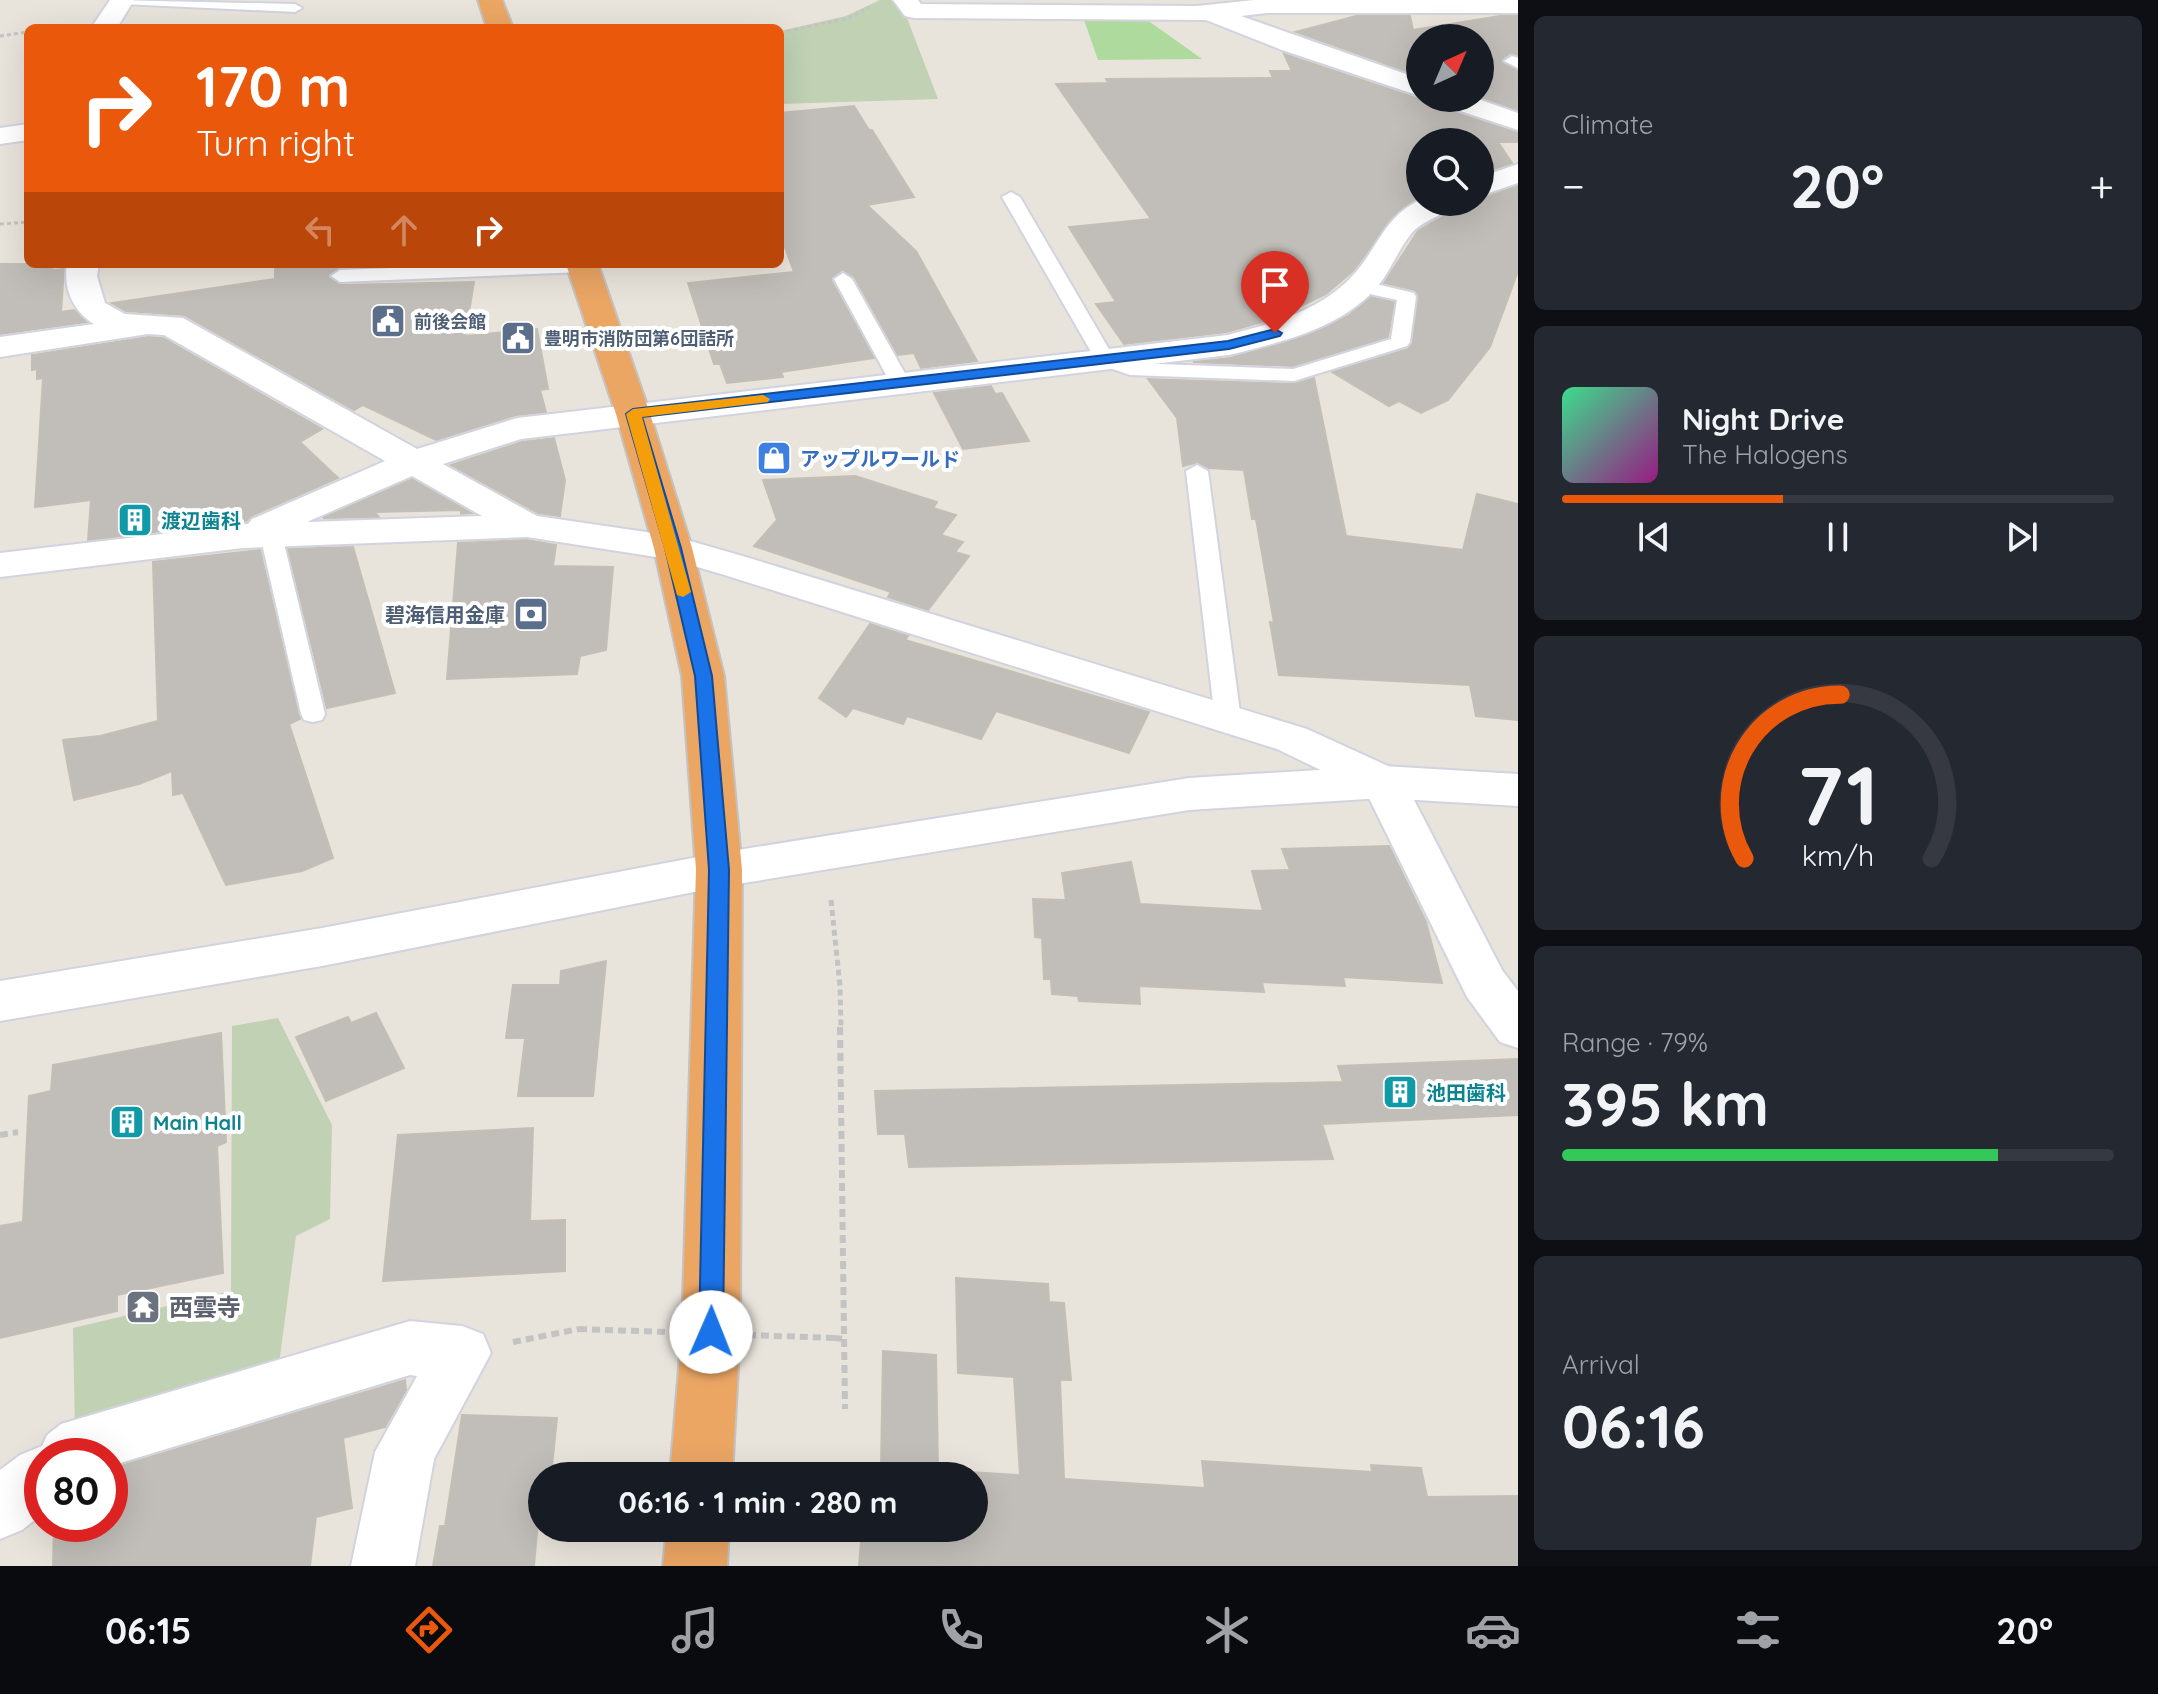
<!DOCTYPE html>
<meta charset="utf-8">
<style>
body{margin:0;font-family:Quicksand,"Noto Sans JP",sans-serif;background:#242831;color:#f1f3f6;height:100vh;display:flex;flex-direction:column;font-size:30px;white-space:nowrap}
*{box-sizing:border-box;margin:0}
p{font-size:26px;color:#9ea1a6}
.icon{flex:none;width:44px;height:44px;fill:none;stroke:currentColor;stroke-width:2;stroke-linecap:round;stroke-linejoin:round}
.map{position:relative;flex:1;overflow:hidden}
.details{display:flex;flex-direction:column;gap:16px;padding:16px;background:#0d0f14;width:640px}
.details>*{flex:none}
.guide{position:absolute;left:24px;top:24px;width:760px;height:244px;border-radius:12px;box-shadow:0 8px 32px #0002;background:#ea580c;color:#fff;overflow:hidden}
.needle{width:52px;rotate:44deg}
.buttons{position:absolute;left:1406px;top:24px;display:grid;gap:16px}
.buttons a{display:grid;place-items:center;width:88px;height:88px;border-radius:50%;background:#171b24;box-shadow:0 8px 32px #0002;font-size:40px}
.speed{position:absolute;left:24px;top:1438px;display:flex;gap:16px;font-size:40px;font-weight:700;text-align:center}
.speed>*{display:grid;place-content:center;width:104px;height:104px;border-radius:50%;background:#171b24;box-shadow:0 8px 32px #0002;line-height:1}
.speed .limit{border:12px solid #d22;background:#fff;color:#111}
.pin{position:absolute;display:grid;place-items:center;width:68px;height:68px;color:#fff;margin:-82px -34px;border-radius:50% 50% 50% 0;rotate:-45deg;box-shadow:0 0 8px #0007}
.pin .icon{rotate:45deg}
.me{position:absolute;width:88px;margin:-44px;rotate:1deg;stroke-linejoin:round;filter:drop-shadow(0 0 6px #0008)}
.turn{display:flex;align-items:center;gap:28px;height:168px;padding:0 40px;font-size:36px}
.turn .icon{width:104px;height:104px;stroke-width:2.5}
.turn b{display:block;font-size:56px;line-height:68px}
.lanes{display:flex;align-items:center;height:76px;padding:0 40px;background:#0003;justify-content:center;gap:40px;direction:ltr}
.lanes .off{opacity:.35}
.big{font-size:60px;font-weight:700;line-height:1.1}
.details .widget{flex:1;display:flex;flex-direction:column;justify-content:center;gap:12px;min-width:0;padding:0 28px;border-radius:12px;background:#242831}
.details .dial{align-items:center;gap:0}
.dial svg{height:208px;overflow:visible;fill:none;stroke:#363941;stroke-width:7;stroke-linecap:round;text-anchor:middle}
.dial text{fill:#f1f3f6;stroke:none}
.song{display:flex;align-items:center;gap:24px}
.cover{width:96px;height:96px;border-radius:12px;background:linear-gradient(135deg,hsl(150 70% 55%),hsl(310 70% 35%))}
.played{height:8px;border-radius:4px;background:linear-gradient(90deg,#ea580c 40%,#363941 40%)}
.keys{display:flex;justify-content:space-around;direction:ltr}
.heat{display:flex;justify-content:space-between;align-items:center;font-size:44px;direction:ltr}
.charge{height:12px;border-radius:6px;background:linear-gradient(90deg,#34c759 79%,#363941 0)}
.trip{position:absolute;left:528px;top:1462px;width:460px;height:80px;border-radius:40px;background:#171b24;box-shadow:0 8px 32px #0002;font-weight:700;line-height:80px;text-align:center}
.menu{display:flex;height:128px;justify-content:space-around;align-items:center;background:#090b0e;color:#9ea1a6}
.menu .icon{width:56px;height:56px}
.menu .current{color:#ea580c}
.menu b{font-size:36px;color:#f1f3f6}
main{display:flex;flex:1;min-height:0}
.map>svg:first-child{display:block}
.green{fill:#aeda9d}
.cemetery{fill:#c0d1b4}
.building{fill:#c1bdb8;stroke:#c4bfb5;stroke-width:2}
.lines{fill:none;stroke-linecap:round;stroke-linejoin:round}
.lane-casing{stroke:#d1d3df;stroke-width:4}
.street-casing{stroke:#d1d3df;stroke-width:4}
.secondary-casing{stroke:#d1d3df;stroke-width:4}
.highway-casing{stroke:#c3c3c3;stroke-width:4}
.path-far2{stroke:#c3c3c3;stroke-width:3;stroke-dasharray:4 3;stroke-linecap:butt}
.path-far1{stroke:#c3c3c3;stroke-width:5;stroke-dasharray:6 4;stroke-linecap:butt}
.path{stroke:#c3c3c3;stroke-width:6;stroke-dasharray:8 5;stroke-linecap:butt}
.lane{fill:#fff;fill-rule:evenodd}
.street{fill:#fff;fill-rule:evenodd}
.secondary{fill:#fff;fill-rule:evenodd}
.highway{fill:#eba664;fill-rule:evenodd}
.path-bridge{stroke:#c3c3c3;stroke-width:6;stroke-dasharray:8 5;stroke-linecap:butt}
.route{fill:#1a73e8;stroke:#114b97;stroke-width:2}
.slow{fill:#f59e0b}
.labels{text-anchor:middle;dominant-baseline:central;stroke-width:8;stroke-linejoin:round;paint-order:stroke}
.far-service-label{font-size:18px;font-weight:bold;fill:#4e5e75;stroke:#fff;text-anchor:start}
.shop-label{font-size:20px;font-weight:bold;fill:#366cbe;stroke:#fff;text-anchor:start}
.culture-label{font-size:20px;font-weight:bold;fill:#0d838f;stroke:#fff;text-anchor:start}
.service-label{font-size:20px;font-weight:bold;fill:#4e5e75;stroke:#fff;text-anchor:end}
.near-worship-label{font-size:24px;font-weight:bold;fill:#5b616d;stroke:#fff;text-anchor:start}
</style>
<main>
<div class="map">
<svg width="1518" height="1566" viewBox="0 0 1518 1566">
<rect width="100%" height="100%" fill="#e9e4db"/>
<!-- green -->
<path class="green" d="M1083,17H1143L1202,59L1098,60Z"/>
<!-- cemetery -->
<g class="cemetery">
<path d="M880,0H893L907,18L938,99L780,104V31L846,16Z"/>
<path d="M278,1018L332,1125L330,1219L296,1236L277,1379L75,1434L73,1328L231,1291L232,1026Z"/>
</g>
<!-- building -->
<g class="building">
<path d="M1356,16H1410L1413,30L1500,16H1518V55L1510,53L1501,60L1518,71V110L1480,97V38H1420V76L1296,32Z"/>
<path d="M1284,54L1419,99L1432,98L1438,107L1518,133V142H1498L1512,163L1480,174V142H1420V197L1397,212L1353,271L1326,294L1279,317L1227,332L1124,344L1096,304L1116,302L1069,227L1151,219L1056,84L1108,83L1106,79L1273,78L1270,71H1292Z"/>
<path d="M854,106L869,130H872L914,197L867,205L916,251L977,361L921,368L914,353L898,355L855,278L841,270L831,280L874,358L781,372L783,377L727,383L720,364H714L688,283L794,272L780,234V113Z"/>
<path d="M1518,186V271L1490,347L1448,400L1421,413L1399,401L1389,406L1332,372L1408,349L1412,344L1419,296L1415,290L1384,283L1418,231L1447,214L1458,202H1480V199Z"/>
<path d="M0,264H52V270L64,269L61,312L74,310L86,322L0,334Z"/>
<path d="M275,264H381L338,268L328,277L340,285L474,282L465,336L537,329L548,389L540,390L546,412L516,415L436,440L363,405L354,410L184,315L126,311L112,303L275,279Z"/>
<path d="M1371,297L1394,302L1388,337L1293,366L1193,362L1230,358L1310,334L1348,316Z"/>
<path d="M148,337L163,338L322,429L300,442L338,478L251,516L246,521L88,540L91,500L35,507L43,378L37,379V369L32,370V355Z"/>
<path d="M1314,378L1346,536L1463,550L1477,494L1518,504V720L1476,716L1470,685L1279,675L1270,622L1274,623L1256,519H1252L1244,470L1209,468L1198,462L1183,466L1177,418L1148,379L1294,384Z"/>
<path d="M991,386L995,394L1002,393L1029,441L963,449L934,393Z"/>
<path d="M554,438L565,480L560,516L538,513L451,465L522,442Z"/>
<path d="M855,476L937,502L933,508L956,515L941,535L963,542L955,552L969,556L928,610L888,597L891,592L754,546L777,520L763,480Z"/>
<path d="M412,479L471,513L461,514V510L374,512L379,517L323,518Z"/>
<path d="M527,540L556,545L553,566L613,567L606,650L580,656L577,674L447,679L458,543Z"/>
<path d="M353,547L395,693L327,708L288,549Z"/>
<path d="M260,550L300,719L289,724L333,858L302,871L226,885L183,793L173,795L172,771L139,784L74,800L63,740L100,736L158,721L153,562Z"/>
<path d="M870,624L908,636L905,640L1149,712L1129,753L996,711L981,739L907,716L903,724L853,708L846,717L819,698Z"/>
<path d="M1389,846L1426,922L1442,983L1343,977L1345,986L1262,982L1264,992L1139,986L1140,1004L1079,1001L1078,996L1052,994L1051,979H1044L1042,938L1035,937L1033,899L1066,900L1062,873L1131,862L1140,904L1263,911L1252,871L1290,870L1282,849Z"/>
<path d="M606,961L593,1096H518L525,1038H506L513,985H560L561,971Z"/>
<path d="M376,1013L404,1068L326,1101L296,1037L348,1017L351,1023Z"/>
<path d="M221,1033L226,1142L217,1146L223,1273L117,1295V1311L0,1338V1226L23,1222L29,1096L51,1091L53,1065Z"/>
<path d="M1518,1059V1115L1322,1124L1333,1159L909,1167L905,1134H878L875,1091L1343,1082L1338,1066Z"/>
<path d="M533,1128L530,1221L565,1220V1271L383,1281L398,1135Z"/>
<path d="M956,1278L1048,1284L1049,1302L1064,1303L1071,1380H1060L1064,1479L1205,1488L1202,1461L1372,1472L1371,1465L1421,1468L1427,1497L1518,1496V1566H859L862,1528H974V1476H866L867,1466L881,1467L883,1351L936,1355L938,1470L1020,1475L1014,1377L958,1373Z"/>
<path d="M405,1380L406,1390L385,1427L343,1438L352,1508L316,1517L310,1566H53L54,1524H110V1469Z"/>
<path d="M462,1415L557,1418L551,1476H542L534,1566H433L440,1526H445Z"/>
</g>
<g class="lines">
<!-- lane casing -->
<g class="lane-casing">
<g id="lane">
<path d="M115,0L295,4L302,8L295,12L122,4Z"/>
<path d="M1512,56L1518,58V68L1504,61Z"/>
<path d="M1011,192L1020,197L1113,356L1132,363L1293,369L1391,339L1397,300L1352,290L1350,286L1352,282L1359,280L1414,293L1416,297L1410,342L1407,346L1294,381L1130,375L1098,364L1002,197Z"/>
<path d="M496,264L591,266L582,272L340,282L331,276L340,270Z"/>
<path d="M843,273L852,279L911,384L908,388L901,390L891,384L834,279Z"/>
<path d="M1197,465L1208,471L1241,720L1237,726L1228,729L1219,726L1215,720L1186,471Z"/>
<path d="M271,528L279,530L282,535L325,714L322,720L313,722L304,720L301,714L260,535L263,530Z"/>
</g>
</g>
<!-- street casing -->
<g class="street-casing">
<g id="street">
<path d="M110,0H134L117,28H91Z"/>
<path d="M893,0H918L921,4L1197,6L1254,0H1518V13H1267L1241,16L1420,79V96L1282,50L1206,20L914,18L905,16Z"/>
<path d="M1435,98H1475L1518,113V130L1439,104Z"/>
<path d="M28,124V140L0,144V128Z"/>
<path d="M1518,164V183L1480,196V177Z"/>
<path d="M1420,200L1455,202C1445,217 1423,219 1411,234C1398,250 1391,270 1378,286C1341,329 1281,342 1229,355L521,439L443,464L537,516L673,536L746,557L1307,729L1399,771L1502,970L1518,991V1048L1500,1042L1467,997L1366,792L1277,749L718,573L669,559L527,537L243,548L0,577V553L248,524L252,519L385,461L164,335L148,334L0,357V337L94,324C73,311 63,289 67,264H99L97,276L105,303L125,314L183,318L417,449L517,418L1228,335C1274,323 1323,310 1355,273C1378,247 1386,215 1420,200ZM412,476L482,516L307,522Z"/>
<path d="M410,1321L462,1326L483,1334L491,1353L434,1459L415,1566H351L375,1452L417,1376L410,1375L110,1466V1456H42V1514L22,1530L0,1539V1470L20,1455L42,1446L47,1435L61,1424Z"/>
</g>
</g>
<!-- secondary casing -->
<g class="secondary-casing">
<path id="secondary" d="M1383,766L1518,774V806L1383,798L1189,810L719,887L322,966L0,1021V981L322,928L719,853L1189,778Z"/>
</g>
<!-- highway casing -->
<g class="highway-casing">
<g id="highway">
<path d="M478,0H502L513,28H487Z"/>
<path d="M566,264H598L650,414L692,548L724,676L742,870L740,1332L732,1476H670L682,1332L696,870L682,676L654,548L616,414Z"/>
<path d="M667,1528H729L727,1566H663Z"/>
</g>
</g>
<!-- path-far2 -->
<g class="path-far2">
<path d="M780,33L849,18L870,7"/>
<path d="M0,36L28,32"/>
<path d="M0,224L28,222"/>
</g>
<!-- path-far1 -->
<path class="path-far1" d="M831,900L840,986L841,1029"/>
<!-- path -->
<g class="path">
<path d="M840,1027L845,1409"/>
<path d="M0,1135L18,1132"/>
<path d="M834,1338L845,1339"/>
<path d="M513,1342L579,1329"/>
</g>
<!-- lane -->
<use href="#lane" class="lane"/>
<!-- street -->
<use href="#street" class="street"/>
<!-- secondary -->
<use href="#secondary" class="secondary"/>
<!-- highway -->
<use href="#highway" class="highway"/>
<!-- path-bridge -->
<path class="path-bridge" d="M579,1329L834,1338"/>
</g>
<!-- route -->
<path class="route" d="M1275,329L1282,333L1280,336L1229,349L642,417L681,548L712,676L729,870L723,1332L719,1340L711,1343L703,1340L699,1332L709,870L695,676L665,548L626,414L633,409L1228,341Z"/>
<!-- slow -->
<path class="slow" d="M763,395L770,399L768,402L642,417L691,592L683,597L677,595L626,414L633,409Z"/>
<!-- icons -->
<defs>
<g id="civic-square" transform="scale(1.8)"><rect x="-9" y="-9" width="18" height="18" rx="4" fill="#5c6f8a" stroke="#fff"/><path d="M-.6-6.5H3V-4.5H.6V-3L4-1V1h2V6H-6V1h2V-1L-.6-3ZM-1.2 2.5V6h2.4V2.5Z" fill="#fff"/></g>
<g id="shop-square" transform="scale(1.8)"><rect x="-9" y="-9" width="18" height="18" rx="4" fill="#3f7fe0" stroke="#fff"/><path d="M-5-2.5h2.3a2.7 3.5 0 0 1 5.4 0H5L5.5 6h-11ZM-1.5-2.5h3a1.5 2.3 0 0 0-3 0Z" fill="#fff"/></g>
<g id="building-square" transform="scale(1.8)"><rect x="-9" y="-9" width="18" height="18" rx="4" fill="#0f9aa8" stroke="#fff"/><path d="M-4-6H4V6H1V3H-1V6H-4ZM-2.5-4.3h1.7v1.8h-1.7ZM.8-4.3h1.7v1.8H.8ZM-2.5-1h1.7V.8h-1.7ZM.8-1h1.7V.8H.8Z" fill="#fff"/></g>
<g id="bank-square" transform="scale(1.8)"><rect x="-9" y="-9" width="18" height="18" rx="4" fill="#5c6f8a" stroke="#fff"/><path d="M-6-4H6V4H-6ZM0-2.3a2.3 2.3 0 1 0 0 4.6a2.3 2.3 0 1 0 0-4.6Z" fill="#fff"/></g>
<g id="temple-square" transform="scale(1.8)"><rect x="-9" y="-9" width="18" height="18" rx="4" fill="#6b7280" stroke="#fff"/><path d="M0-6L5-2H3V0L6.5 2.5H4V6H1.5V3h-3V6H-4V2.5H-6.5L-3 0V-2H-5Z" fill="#fff"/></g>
</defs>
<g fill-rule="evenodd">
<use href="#civic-square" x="388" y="321"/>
<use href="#civic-square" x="518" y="338"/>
<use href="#shop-square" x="774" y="458"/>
<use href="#building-square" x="135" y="520"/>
<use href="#bank-square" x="531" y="614"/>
<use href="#building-square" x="1400" y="1092"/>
<use href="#building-square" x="127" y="1122"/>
<use href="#temple-square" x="143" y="1307"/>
</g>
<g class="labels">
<!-- far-service labels -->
<g class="far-service-label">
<text x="414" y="321">前後会館</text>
<text x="544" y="338">豊明市消防団第6団詰所</text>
</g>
<!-- shop labels -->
<g class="shop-label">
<text x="800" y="458">アップルワールド</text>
</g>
<!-- culture labels -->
<g class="culture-label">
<text x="161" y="520">渡辺歯科</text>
<text x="1426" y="1092">池田歯科</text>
<text x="153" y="1122">Main Hall</text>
</g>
<!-- service labels -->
<g class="service-label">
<text x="505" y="614">碧海信用金庫</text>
</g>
<!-- near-worship labels -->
<g class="near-worship-label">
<text x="169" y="1307">西雲寺</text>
</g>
</g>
</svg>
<div class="buttons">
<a><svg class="needle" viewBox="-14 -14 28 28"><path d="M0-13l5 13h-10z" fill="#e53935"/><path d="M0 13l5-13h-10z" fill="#9ea1a6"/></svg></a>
<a><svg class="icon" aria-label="search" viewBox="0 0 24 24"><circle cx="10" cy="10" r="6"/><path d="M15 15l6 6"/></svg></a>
</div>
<div class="speed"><div class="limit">80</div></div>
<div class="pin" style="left:1275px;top:333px;background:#d93025"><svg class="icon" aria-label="arrive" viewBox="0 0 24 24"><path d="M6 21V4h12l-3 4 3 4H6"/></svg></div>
<svg class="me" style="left:711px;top:1332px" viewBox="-20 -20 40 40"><circle r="19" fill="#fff"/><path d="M0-13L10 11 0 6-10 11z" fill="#1a73e8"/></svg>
<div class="trip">06:16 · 1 min · 280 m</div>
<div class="guide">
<div class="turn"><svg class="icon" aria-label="right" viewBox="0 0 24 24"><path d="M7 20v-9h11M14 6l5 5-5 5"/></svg><div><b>170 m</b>Turn right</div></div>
<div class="lanes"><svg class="icon off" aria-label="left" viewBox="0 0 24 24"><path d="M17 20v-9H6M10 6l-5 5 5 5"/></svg><svg class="icon off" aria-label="ahead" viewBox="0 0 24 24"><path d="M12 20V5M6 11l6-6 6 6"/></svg><svg class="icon" aria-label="right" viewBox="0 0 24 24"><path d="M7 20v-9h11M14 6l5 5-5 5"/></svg></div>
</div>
</div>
<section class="details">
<div class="widget"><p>Climate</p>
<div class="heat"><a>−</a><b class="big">20°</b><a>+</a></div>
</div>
<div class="widget">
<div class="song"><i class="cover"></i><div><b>Night Drive</b><p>The Halogens</p></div></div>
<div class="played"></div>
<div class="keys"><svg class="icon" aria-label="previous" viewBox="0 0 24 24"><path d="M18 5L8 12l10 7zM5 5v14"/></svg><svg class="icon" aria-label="pause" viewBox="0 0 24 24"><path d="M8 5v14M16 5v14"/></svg><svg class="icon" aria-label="next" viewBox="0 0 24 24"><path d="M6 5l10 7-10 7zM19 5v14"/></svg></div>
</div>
<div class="widget dial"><svg viewBox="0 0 100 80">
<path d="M14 69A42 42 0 1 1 86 69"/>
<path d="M14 69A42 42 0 0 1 51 6" stroke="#ea580c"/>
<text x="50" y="56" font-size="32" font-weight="700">71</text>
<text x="50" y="72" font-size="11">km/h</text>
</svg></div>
<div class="widget"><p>Range · 79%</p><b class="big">395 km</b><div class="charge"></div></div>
<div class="widget"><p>Arrival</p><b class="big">06:16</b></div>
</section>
</main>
<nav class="menu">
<b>06:15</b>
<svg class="icon current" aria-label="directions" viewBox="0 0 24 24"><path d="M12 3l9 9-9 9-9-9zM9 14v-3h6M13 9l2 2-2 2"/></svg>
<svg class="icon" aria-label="music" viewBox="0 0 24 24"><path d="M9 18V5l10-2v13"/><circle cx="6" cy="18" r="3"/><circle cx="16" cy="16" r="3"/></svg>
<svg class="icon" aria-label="phone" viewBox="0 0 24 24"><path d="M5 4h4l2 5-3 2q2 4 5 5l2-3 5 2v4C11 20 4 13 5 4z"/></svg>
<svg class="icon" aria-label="climate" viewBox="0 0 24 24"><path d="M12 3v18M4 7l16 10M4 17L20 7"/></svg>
<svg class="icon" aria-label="car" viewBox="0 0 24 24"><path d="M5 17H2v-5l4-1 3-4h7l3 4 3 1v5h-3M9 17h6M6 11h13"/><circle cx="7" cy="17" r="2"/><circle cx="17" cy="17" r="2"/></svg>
<svg class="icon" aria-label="filters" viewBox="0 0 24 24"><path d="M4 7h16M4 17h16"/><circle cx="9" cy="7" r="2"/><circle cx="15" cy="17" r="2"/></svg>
<b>20°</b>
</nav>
